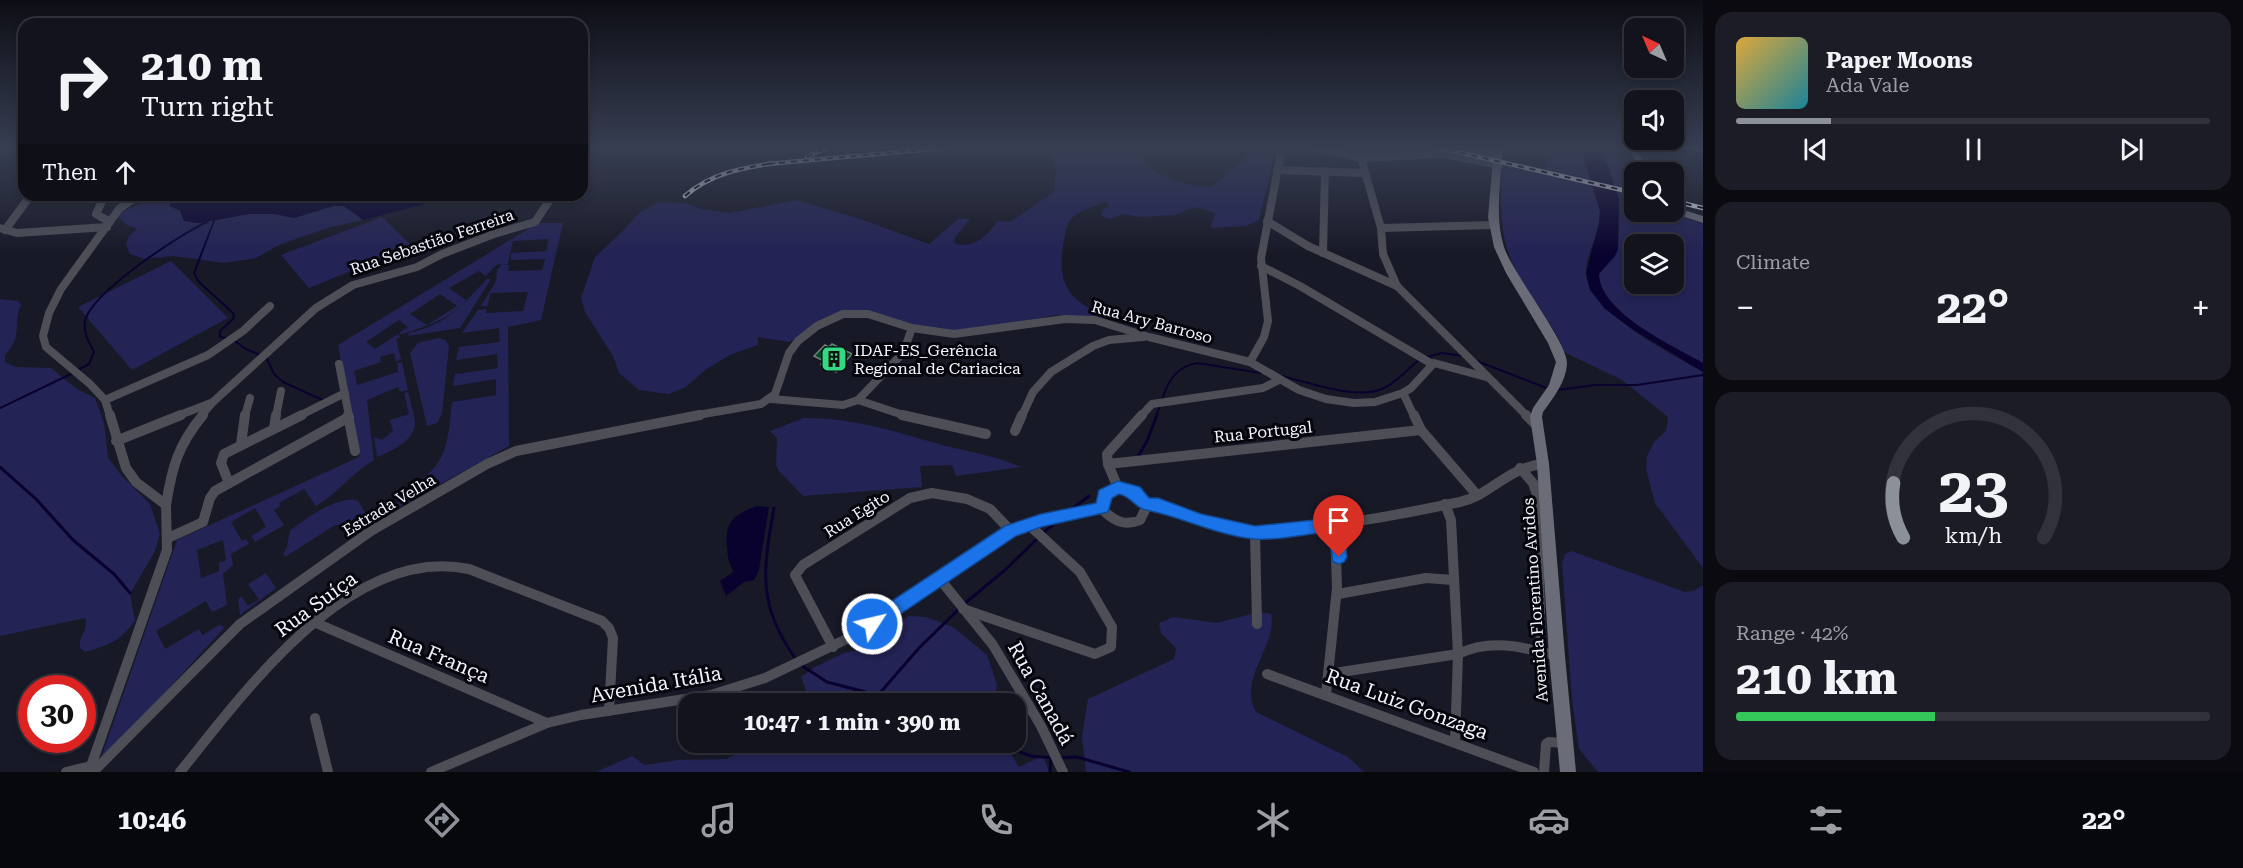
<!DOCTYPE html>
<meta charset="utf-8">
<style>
body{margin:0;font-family:"Roboto Serif",serif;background:#1b1c26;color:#f1f3f6;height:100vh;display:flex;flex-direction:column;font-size:22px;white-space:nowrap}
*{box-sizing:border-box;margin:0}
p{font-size:20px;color:#9c9ea4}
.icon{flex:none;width:33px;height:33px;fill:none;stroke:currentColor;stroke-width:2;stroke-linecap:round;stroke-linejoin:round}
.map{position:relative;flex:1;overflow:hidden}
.drawer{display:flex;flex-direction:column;gap:12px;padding:12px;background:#0a0a10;width:540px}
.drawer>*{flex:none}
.hud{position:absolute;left:18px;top:18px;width:570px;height:183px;border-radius:18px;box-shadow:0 3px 9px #0003,0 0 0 2px #31323b;background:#12131d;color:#f1f3f6;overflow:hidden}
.needle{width:39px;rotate:316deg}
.buttons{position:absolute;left:1624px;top:18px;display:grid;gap:12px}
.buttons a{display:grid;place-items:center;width:60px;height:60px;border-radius:12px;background:#12131d;box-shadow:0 3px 9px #0003,0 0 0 2px #31323b;font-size:30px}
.speed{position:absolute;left:18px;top:675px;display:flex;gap:12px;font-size:30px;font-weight:700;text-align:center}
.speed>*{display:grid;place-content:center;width:78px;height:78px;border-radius:50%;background:#12131d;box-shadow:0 3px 9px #0003,0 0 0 2px #31323b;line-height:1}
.speed .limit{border:9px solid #d22;background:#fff;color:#111}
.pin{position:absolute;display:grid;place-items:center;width:51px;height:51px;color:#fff;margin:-62px -26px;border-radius:50% 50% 50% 0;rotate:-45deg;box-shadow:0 0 6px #0007}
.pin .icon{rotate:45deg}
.me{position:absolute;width:66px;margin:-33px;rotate:55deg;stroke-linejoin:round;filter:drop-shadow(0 0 4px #0008)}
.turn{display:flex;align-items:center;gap:21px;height:126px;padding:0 24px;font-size:27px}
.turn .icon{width:78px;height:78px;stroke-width:2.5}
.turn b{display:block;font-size:42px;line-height:51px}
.then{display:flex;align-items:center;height:57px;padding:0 24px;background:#0003;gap:12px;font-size:22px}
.big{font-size:45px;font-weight:700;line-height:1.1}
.drawer .widget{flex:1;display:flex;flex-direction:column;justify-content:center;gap:9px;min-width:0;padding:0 21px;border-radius:18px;background:#1b1c26}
.drawer .dial{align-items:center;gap:0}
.dial svg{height:156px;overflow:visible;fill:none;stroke:#31323b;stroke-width:7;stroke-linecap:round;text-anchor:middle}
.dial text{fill:#f1f3f6;stroke:none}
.song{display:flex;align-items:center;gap:18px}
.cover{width:72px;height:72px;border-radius:9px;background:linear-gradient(135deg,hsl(40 70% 55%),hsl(190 70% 35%))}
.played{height:6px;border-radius:3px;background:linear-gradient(90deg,#8c9099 20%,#31323b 20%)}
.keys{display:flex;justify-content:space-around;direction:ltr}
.heat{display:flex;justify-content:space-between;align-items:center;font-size:33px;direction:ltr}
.charge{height:9px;border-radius:4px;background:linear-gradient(90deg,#34c759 42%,#31323b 0)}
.trip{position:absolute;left:678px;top:693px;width:348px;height:60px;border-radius:18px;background:#12131d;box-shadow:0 3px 9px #0003,0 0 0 2px #31323b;font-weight:700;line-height:60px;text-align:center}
.menu{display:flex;height:96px;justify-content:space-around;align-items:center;background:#07080c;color:#9c9ea4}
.menu .icon{width:42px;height:42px}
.menu .selected{color:#8c9099}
.menu b{font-size:27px;color:#f1f3f6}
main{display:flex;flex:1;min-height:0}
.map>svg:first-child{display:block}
.green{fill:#232355;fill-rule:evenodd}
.water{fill:#09022f}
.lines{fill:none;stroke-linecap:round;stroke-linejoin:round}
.stream-far1{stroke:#09022f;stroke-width:2}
.stream{stroke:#09022f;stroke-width:3}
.building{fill:#004725;stroke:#708175;stroke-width:1.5}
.street-far1{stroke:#4d4e56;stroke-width:8}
.street{stroke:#4d4e56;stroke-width:10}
.secondary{fill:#6a6c77;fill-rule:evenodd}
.rail-casing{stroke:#d9dbe5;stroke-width:4.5}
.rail{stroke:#05050b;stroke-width:2;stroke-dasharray:6;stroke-linecap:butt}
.route{fill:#1a73e8;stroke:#114b97;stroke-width:1.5}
.labels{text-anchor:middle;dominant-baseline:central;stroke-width:6;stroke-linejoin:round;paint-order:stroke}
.street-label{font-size:16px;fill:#f2f4fe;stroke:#05050b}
.poi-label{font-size:16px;fill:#f2f4fe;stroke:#05050b;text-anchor:start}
.near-street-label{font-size:20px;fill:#f2f4fe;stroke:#05050b}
</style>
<main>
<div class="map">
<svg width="1703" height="772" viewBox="0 0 1703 772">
<rect width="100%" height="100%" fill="#181927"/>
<!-- green -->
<g class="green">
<path d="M1049,147H1140C1145,153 1145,158 1148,164C1155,177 1199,189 1212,187L1257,147L1269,148L1275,153L1259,220L1246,226L1210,228L1215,213L1195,207L1174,215L1141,217L1123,214L1110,219L1101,216L1102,211L1109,206L1108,203L1104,202C1094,206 1078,211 1071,219C1065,227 1065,237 1063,246C1057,288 1071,300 1106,317L1091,319L1056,315L972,331L932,330L851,310L789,342L758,337V345L730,355L705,370L686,387L669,394L639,390L619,373L613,356L585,312L581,298L595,257L624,230L639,213L659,202L685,203L701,209L730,213L796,200L860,219L929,244L958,219H970L955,238L954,243C972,250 988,236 997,221L1010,222L1054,192L1056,169L1053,165Z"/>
<path d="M1539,147H1581L1590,181L1545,170V155Z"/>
<path d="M1601,147H1609L1635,174V191L1614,186Z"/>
<path d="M1502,163L1591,184C1593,194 1600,205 1600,215C1599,235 1586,253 1586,273C1586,311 1674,355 1703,372V568L1655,503L1646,469L1647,456L1654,442L1666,431L1668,417L1622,380L1564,352C1557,330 1543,315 1531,296C1497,245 1501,221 1502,163Z"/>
<path d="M1615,189L1635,194V212H1670L1703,224V363C1673,346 1599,312 1599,274L1618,249L1619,209ZM1635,244H1674V284H1635Z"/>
<path d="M158,195H182L172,200L174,209L180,210L183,218L194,223L249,214H275L294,218L333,206H344L363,220L327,228L279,245L256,258L224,263L173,256L144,259L130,254L126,244L129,236L137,229L127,225L116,215Z"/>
<path d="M382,217L412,246L309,288L281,255Z"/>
<path d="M538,223H563L541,320L508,327L509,446L367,525H335L285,557L283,553L286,550L290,531C304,519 340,494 358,501L369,519L420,489L416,483C449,463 448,437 452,402L496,395V379L453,386L455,373L458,374L498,368L497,354L456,360L459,347L500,342L499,328L462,333L478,310L486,309V313L523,311L528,292L491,293L487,306H481L496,281L497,270L502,264L496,265L486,276L479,271L449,288L466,300C450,319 425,327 402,334L399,333L408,327L399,320L366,342L375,349L398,334L401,337L396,339L401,359L396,362L394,353L380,357L381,362L354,371L357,385L398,372L397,363L402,362L408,390L400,392L398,387L367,400L374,460C352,473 338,493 316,506L304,489L279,503L280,506L274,510L284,525L255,542L251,536L266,527L255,508L231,522L242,541L246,539L249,544L231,554L233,565L223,574L227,605L212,612L206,601L156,631L165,649L199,629L202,635L219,625L225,627L107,756L102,755L177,540L359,457L338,345ZM549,239L546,251L511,253V260L545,259L542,270L508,271L509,265L505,264H508L513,241ZM440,294L457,306L427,325L410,314ZM223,540L226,560L219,563V571L201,578L197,550Z"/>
<path d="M171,261L228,318L132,370L78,307Z"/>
<path d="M487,279H491L460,328L408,336L409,333C448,324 461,306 487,279Z"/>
<path d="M0,299L18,301L21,304C12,326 24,335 5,355V362L16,367L51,368L77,389L95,398L104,423L108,458L121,475L150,504L160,534L155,551L130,594L135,620C122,640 108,646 85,652L80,648C78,637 89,630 85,618L0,636Z"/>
<path d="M438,338L445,340L449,346L442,414L437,423L427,426L410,353L418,343Z"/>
<path d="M408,392C410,402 415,414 415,424C415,440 389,453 377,457L374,437L382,440L393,431L390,420L409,414L404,393Z"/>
<path d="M804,418C853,417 903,434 950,447C974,453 998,457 1021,467L956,476L952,465L920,466L922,487L803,496L779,471L776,465L777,438L770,431Z"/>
<path d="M1571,551L1685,592L1694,591L1703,585V772H1598L1579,749L1572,699L1562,564L1565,554Z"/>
<path d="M266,573L276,588L240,615L238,599L242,597L248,606L259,599L248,584Z"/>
<path d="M1259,612L1271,614C1278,646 1237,678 1256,712L1348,757L1364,772H1086L1082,737L1088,699L1174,659L1176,648L1161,633L1159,623L1173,617L1217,623Z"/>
<path d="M909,616L926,617L953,627L987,655L997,685L994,703H807L809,699L801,677L815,667L844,653L869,647L882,630Z"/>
<path d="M756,742L1004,743L1019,767L1043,756L1049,772H596L632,756L645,765L679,760L727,759Z"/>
</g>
<!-- water -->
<g class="water">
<path d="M1581,147H1601L1619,199L1618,249L1615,256L1599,274C1599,312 1673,346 1703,363V372L1635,331L1605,309L1590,290L1586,273L1599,223L1600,211Z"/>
<path d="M182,195H447L421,205L363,220L344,206H333L294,218L275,214H249L200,223L184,221L180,210L169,206L172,200Z"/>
<path d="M757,506L769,507L759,570L754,580L744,582L726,596L720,581L732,573L733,570C728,562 728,557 727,547C724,523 735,513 757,506Z"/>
</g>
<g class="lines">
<!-- stream-far1 -->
<g class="stream-far1">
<path d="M214,221L194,273L198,281L234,314L233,319L220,331V337L226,338"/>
<path d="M234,340L244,348L260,355"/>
<path d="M266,357L274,374L283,382L325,401"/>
<path d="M1427,357L1442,353L1463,356"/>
<path d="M1477,361L1549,389"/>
<path d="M78,370L89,364L94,352C89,343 83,332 85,321C91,293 180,234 207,222"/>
<path d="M1281,376C1309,382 1355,400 1382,389C1397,383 1407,369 1419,360"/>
<path d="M1558,390L1595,385H1637L1703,375"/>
<path d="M1162,400C1168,381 1176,367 1197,363L1261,373"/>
<path d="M0,408L73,373"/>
<path d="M1156,416L1160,406"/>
</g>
<!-- stream -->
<g class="stream">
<path d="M1137,458L1147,441L1157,415"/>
<path d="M0,467L36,499L73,540L114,574L130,593"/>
<path d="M774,508C763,570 757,604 795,658"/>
<path d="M1072,509L1089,496"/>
<path d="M1042,534L1056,522"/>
<path d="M964,604L1005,570L1038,538"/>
<path d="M801,665L827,682L912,704"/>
<path d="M879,694L919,648L960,608"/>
<path d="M993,742L1031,756L1053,758"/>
<path d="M1059,758L1077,757L1129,772"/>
<path d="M1050,772L1051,758"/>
</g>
</g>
<!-- building -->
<path class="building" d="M832,344L852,354L836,372L821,364L824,361L814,356L825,345L829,347Z"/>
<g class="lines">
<!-- street-far1 -->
<g class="street-far1">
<path d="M1314,147L1361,158L1444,154L1499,165"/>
<path d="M1464,147L1499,155"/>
<path d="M1361,158L1381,228L1383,254L1397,286L1527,416"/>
<path d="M582,168L584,166"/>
<path d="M1277,170L1365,173"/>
<path d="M105,195L96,214L110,222"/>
<path d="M1267,221L1308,246L1397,286"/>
<path d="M0,228L17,233L107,227"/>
<path d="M1381,228L1493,225"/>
<path d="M5,230L31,195"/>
<path d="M1323,253L1325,171"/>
<path d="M1261,266L1300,286L1432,364"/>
<path d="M1250,362L1264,337L1268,321L1261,258L1282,147"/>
<path d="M339,364L349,416"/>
<path d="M1403,393L1414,416"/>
<path d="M771,399L843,405L858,400L906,416"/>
<path d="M105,400L208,355L243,331L270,306"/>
<path d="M858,400L903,353L912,328"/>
<path d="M110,416L105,400L90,384L46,347L43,336L49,313L61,289L119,209L139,195"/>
<path d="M177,416L211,403"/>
<path d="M201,416L213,402L316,308L353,285L417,267L442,254L494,234L535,222L553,195"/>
<path d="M245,416L250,398"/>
<path d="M276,416L281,391"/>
<path d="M299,416L345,393"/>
<path d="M692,416L761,404L775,394L789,353L798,341L817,326L843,314H868L912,328L954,334L1065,319L1095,320L1149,337L1250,362L1299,390L1326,399L1354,403L1375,402L1403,393L1411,388L1434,363L1486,377"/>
<path d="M1022,416L1033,392L1051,372L1093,346L1109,340L1143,337"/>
<path d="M1141,416L1152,404L1263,388L1279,380"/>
</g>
<!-- street -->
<g class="street">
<path d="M348,415L355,451"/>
<path d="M902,415L986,434"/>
<path d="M1414,415L1421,430L1477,495"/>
<path d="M1526,415L1537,426"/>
<path d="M274,428L276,415"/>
<path d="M1015,431L1022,415"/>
<path d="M116,441L181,415"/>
<path d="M241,444L245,415"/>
<path d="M1108,464L1421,430"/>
<path d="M1520,468L1533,483L1537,495L1541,652"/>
<path d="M229,483L221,463L224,454L302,415"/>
<path d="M1118,488L1108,464L1107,454L1142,415"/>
<path d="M1118,488C1132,489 1142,494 1146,508L1140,520C1126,526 1116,522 1105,512L1102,498L1108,491Z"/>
<path d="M1145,504C1183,507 1217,531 1256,532C1269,532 1284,529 1297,528C1352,524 1407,513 1460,502C1491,495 1506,468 1543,464"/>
<path d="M1445,504L1451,520L1458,654L1455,742"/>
<path d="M166,505C172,467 178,445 203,415"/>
<path d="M1255,532L1257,624"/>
<path d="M168,538L203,522L210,498L215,491L349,417"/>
<path d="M939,578L993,645L1041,726L1063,772"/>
<path d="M1338,594L1426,578L1453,580"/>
<path d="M963,609L1095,654L1111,647L1112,627L1080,572L1028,524"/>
<path d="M316,623L547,723"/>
<path d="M833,647L795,575L803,565L910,498L932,493L967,499L990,509L1011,531"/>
<path d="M1267,674L1534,772"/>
<path d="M1328,674L1458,654C1491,638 1523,647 1557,656"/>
<path d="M1326,694L1337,588L1335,525"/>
<path d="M315,718L328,772"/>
<path d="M66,772L91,766"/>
<path d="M91,772V766L167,550L166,505L136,482L126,468L110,415"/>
<path d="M93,772L240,624L371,531L487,464L516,451L700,415"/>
<path d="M180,772C245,692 350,544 469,569L602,621L609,628L613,638L609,711"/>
<path d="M431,772L547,723L581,715L711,695L765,678L853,636L1011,531L1041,521L1103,508"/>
<path d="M1544,772L1546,744L1549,742L1565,743"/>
</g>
<!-- secondary -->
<g class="secondary">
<path d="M1494,147H1503C1501,180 1494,215 1504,247C1513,274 1569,344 1567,364C1566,382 1553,398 1543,412L1542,417L1549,464L1565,656L1576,772H1560L1549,656L1537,464L1530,417L1533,408L1549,385L1556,362L1548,343L1506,273L1494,247L1488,217Z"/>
<path d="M1628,147H1636L1649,172H1641Z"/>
<path d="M1688,147H1703V152L1689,149Z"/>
<path d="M1674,207L1703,216V223L1670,212H1674Z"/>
</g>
<!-- rail casing -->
<g class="rail-casing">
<g id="rail">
<path d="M1436,147L1635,193"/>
<path d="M807,157L829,147"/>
<path d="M767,164L955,147"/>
<path d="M685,196C711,173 742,168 775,163"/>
<path d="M1674,201L1703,208"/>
</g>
</g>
<!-- rail -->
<use href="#rail" class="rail"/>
</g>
<!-- sky -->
<linearGradient id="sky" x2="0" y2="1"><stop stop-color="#0d0e15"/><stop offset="0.58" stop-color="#373e52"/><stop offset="1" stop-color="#373e52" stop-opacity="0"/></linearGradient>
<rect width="1703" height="255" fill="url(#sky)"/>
<!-- route -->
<path class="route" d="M1118,481L1140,487L1149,498H1158L1201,514L1255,526L1335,518L1340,520L1343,525L1347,557L1344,562L1339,564L1333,562L1328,532C1305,534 1277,541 1254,539C1216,535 1182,517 1146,510C1135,508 1132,497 1119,494L1112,498L1108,512L1041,527L1016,536L878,629L872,632L866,629L864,624L866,618L1005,526L1041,514L1096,503L1099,490Z"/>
<!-- icons -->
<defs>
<g id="building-square" transform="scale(1.35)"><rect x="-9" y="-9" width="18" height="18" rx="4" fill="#32d882" stroke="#05050b"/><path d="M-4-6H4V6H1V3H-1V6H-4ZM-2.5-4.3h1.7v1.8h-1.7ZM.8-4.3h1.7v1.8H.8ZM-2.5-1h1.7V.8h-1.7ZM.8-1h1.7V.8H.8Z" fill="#111"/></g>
</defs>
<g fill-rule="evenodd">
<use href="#building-square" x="834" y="359"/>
</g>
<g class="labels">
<!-- street labels -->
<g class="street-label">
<text transform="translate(432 242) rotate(-19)">Rua Sebastião Ferreira</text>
<text transform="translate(1152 322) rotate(15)">Rua Ary Barroso</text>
<text transform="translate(1263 432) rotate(-6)">Rua Portugal</text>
<text transform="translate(389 505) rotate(-31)">Estrada Velha</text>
<text transform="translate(857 514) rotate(-32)">Rua Egito</text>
<text transform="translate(1535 600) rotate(-94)">Avenida Florentino Avidos</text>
</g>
<!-- poi labels -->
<g class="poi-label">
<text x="854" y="350">IDAF-ES_Gerência<tspan x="854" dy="18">Regional de Cariacica</tspan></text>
</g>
<!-- near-street labels -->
<g class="near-street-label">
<text transform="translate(316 604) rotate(-36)">Rua Suíça</text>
<text transform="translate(439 656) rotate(23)">Rua França</text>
<text transform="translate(656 684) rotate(-10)">Avenida Itália</text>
<text transform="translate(1041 693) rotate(61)">Rua Canadá</text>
<text transform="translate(1407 704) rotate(20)">Rua Luiz Gonzaga</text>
</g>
</g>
</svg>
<div class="buttons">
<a><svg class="needle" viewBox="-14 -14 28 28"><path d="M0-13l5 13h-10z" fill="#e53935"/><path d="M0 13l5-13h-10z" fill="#9c9ea4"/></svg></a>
<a><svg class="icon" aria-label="sound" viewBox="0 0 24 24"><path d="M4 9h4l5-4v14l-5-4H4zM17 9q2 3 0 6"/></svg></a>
<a><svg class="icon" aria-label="search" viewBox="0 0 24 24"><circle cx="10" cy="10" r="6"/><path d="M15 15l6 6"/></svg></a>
<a><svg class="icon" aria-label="layers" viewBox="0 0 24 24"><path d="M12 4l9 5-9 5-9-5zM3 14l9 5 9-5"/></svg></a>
</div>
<div class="speed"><div class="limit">30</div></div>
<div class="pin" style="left:1339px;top:557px;background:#d93025"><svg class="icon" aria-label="arrive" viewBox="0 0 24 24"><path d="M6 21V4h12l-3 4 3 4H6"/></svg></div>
<svg class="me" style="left:872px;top:624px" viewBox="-20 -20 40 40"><circle r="17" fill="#1a73e8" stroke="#fff" stroke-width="3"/><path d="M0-11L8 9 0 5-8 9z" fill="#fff"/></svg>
<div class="trip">10:47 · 1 min · 390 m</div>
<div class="hud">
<div class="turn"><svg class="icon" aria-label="right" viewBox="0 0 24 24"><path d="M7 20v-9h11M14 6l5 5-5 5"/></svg><div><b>210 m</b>Turn right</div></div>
<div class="then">Then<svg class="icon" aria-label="ahead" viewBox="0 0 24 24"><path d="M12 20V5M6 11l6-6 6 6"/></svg></div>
</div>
</div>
<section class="drawer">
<div class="widget">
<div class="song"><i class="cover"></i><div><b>Paper Moons</b><p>Ada Vale</p></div></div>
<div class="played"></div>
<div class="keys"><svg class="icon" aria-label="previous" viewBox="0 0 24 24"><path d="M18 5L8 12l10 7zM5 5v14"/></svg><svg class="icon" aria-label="pause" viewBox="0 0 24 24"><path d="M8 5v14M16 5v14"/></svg><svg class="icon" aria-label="next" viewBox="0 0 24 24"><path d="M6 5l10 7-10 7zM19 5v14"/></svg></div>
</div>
<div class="widget"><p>Climate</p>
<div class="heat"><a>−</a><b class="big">22°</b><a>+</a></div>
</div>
<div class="widget dial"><svg viewBox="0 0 100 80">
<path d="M14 69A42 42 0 1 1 86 69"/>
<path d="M14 69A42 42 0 0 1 9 41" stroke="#8c9099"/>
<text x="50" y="56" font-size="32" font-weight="700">23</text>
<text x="50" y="72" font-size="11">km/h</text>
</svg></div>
<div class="widget"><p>Range · 42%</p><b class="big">210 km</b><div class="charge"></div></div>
</section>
</main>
<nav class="menu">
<b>10:46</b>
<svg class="icon selected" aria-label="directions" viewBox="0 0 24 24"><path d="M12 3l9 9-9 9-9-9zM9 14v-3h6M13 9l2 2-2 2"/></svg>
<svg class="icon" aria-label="music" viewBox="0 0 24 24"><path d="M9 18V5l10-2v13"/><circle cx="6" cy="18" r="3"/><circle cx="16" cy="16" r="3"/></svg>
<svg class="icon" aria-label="phone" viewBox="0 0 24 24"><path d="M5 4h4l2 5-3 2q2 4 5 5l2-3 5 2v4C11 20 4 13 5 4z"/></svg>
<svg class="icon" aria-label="climate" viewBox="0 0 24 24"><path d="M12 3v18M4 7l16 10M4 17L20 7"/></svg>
<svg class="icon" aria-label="car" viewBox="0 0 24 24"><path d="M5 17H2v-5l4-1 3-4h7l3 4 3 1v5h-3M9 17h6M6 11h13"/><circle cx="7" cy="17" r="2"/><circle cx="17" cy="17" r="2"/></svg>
<svg class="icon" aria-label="filters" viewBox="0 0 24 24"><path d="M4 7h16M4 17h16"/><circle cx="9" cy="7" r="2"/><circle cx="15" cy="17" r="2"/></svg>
<b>22°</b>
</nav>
